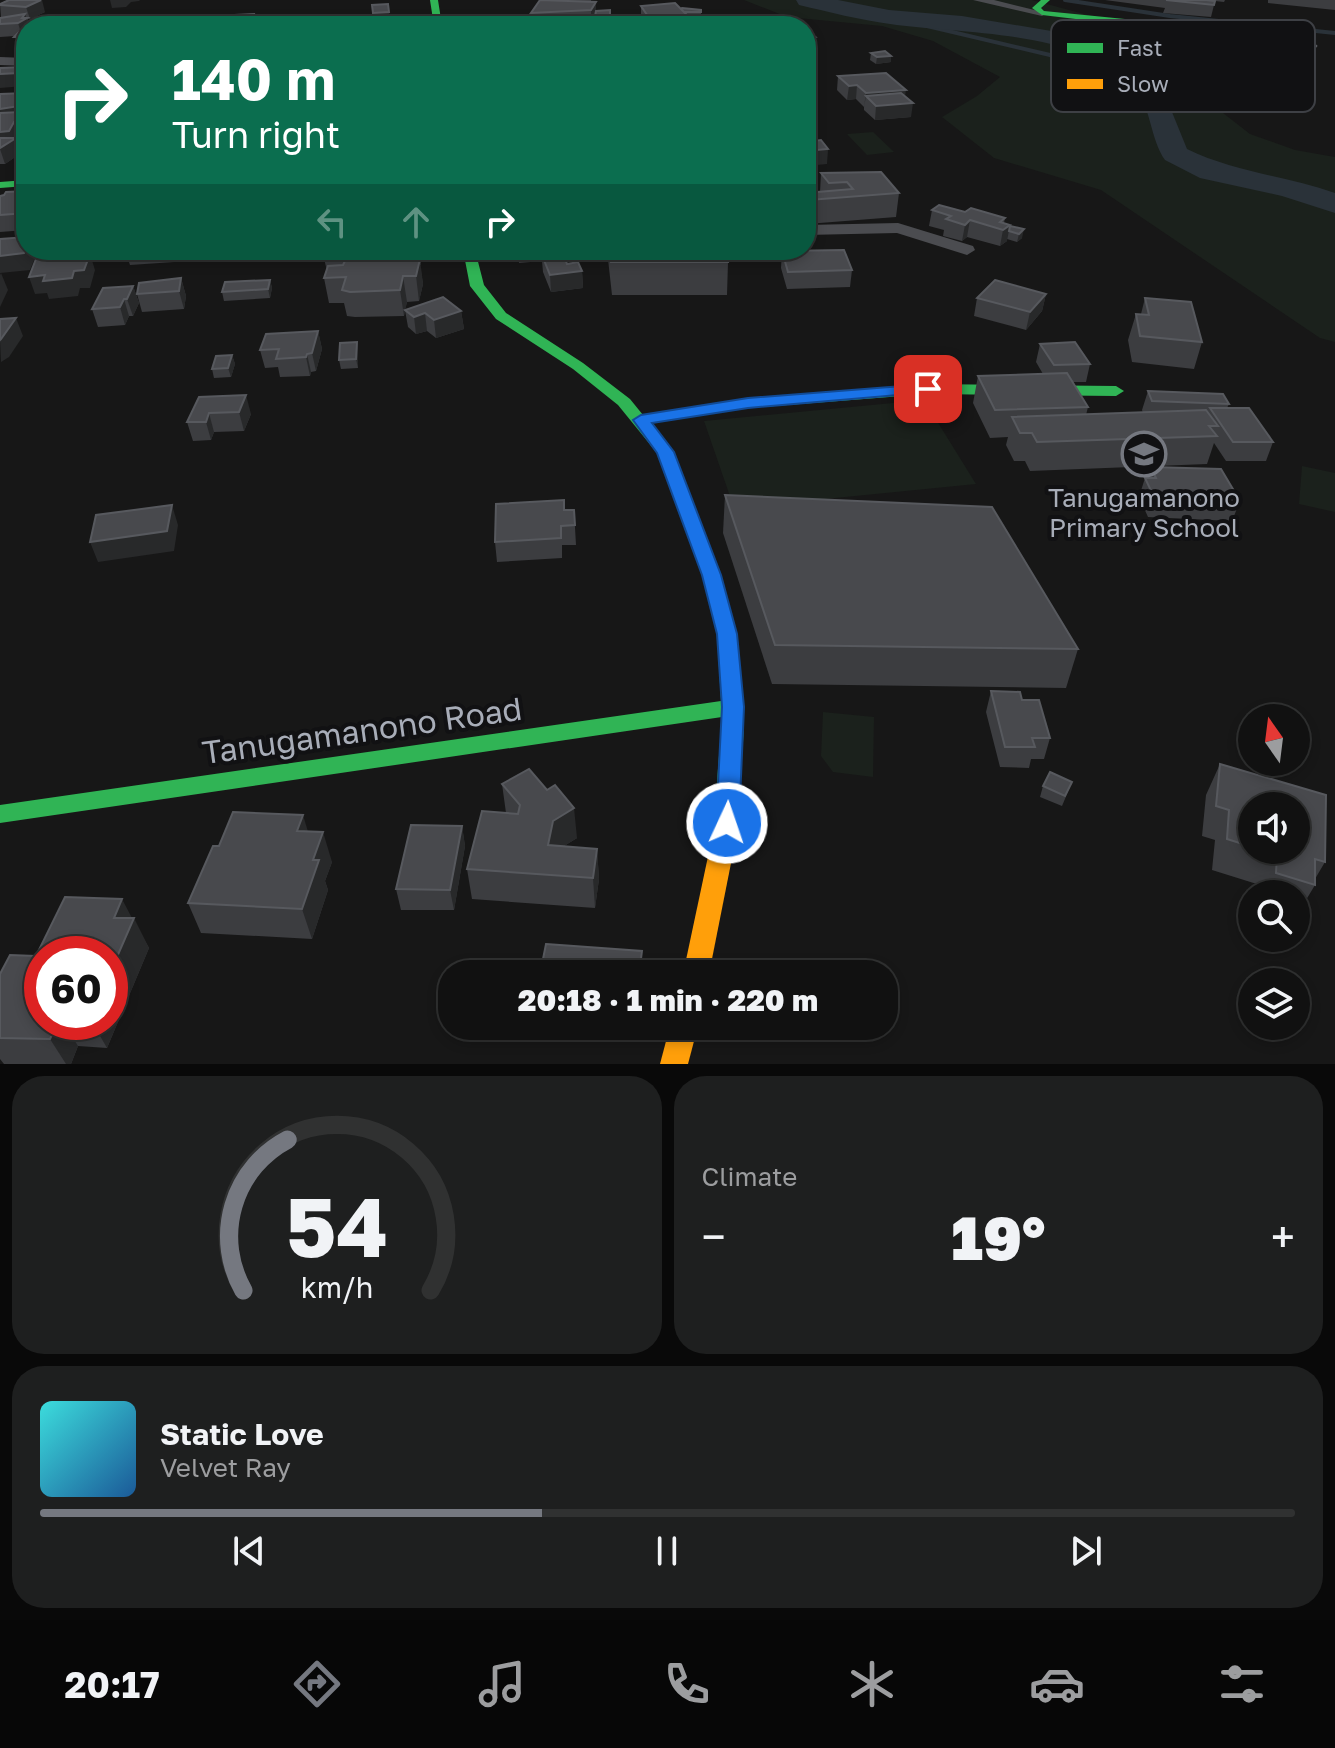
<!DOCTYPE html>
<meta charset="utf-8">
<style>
body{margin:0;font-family:"Golos Text",sans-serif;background:#1e1f1f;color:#f1f3f6;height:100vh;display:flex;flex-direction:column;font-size:30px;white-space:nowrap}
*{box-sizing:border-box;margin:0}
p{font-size:26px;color:#9c9d9f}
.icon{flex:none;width:44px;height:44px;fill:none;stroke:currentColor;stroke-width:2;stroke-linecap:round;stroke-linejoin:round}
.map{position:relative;height:1064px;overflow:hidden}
.drawer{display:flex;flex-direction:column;gap:12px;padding:12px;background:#090909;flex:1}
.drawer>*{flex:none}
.hud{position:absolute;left:16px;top:16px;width:800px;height:244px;border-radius:32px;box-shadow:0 4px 12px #0003,0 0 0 2px #303131;background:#0b6e4f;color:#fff;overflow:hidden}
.needle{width:52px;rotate:346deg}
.fabs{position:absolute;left:1238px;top:704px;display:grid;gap:16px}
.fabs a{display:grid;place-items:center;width:72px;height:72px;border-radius:50%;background:#111;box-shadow:0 4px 12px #0003,0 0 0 2px #303131;font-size:40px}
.speed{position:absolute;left:24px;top:936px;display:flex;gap:16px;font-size:40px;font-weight:700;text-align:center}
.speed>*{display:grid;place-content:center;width:104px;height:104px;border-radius:50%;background:#111;box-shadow:0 4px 12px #0003,0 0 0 2px #303131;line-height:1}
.speed .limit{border:12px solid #d22;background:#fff;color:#111}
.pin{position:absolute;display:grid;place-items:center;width:68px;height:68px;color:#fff;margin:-34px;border-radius:16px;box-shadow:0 4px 12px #0006}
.me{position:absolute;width:88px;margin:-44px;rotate:3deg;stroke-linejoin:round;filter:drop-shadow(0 0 6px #0008)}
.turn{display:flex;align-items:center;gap:28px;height:168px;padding:0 24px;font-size:36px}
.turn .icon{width:104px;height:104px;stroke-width:2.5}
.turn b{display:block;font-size:56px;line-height:68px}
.lanes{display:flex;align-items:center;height:76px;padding:0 24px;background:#0003;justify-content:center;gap:40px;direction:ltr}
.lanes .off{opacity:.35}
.big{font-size:60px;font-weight:800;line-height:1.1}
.drawer .widget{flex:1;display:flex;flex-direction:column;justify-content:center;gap:12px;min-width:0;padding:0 28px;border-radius:32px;background:#1e1f1f}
.drawer .dial{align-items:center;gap:0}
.dial svg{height:208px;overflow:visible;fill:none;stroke:#303131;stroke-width:7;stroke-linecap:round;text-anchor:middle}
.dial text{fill:#f1f3f6;stroke:none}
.song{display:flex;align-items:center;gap:24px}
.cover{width:96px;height:96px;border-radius:12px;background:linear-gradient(135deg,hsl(180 70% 55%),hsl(210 70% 35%))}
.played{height:8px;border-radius:4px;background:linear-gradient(90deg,#757880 40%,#303131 40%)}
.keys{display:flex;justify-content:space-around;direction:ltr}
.heat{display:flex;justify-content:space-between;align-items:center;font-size:44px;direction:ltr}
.drawer .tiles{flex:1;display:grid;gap:12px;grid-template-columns:1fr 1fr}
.widget:last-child{grid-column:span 2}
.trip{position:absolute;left:438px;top:960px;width:460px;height:80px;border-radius:32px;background:#111;box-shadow:0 4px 12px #0003,0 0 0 2px #303131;font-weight:800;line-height:80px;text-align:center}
.menu{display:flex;height:128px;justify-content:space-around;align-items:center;background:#070707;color:#9c9d9f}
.menu .icon{width:56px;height:56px}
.menu .selected{color:#757880}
.menu b{font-size:36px;color:#f1f3f6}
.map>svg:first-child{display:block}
.green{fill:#1b211c}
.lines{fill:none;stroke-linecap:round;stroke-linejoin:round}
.stream{stroke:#2a3239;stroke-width:4}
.river{fill:#2a3239;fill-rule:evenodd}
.street{fill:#4b4c50;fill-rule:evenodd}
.fast{fill:#30b455;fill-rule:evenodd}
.slow{fill:#ff9f0a;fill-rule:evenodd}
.wall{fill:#3c3d40;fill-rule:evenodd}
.shaded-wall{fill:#28292a}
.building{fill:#48494d;stroke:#57595e;stroke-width:2}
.route{fill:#1a73e8;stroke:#114b97;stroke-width:2}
.labels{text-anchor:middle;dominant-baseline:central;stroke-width:8;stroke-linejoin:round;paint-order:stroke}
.poi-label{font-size:26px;fill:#a8adb8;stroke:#111113}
.near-street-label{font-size:32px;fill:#a8adb8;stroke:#111113}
.key{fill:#111113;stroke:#3e4045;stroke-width:2}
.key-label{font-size:22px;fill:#a8adb8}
</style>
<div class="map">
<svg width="1335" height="1064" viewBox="0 0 1335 1064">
<rect width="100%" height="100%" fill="#171717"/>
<!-- green -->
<g class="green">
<path d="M744,0H1032L1143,30L1169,56L1173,74L1250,134L1295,150L1335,157V342L1320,338L1101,190L994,158L942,117L977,96L1000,77L933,41L882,26L787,17Z"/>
<path d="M873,132L894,152L867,155L847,134Z"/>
<path d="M924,400L976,484L734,508L704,421Z"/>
<path d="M1302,466L1335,473V512L1299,504Z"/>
<path d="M823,712L874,717L873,777L833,772L821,756Z"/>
</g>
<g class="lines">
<!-- stream -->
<g class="stream">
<path d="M1065,0L1170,16L1335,33"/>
<path d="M889,17L1050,55L1103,73L1155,101"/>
</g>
<!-- river -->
<path class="river" d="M796,0H838L889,10L962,16L1075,35L1118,49L1161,85L1187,149C1234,172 1286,176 1335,193V213L1282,196L1200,178L1165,160C1150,139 1151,105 1134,87C1084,30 961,34 890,24C860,20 829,12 799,5Z"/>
<!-- street -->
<g class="street">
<path d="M973,0H994L1047,13L1042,16Z"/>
<path d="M0,57L26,58V66L0,65Z"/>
<path d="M898,223L973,246L975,250L967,255L897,233L806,235V225Z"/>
</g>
<!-- fast -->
<g class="fast">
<path d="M430,0H438L442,26H434Z"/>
<path d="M1041,0H1050L1041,8L1044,11L1135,20L1287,61L1282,64L1135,26L1042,15L1032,8Z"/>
<path d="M26,180V186L0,188V182Z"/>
<path d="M463,250H475L484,285L506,313L583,363L630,399L643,415L748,398L928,384L1116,386L1124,391L1116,396L928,394L748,408L650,423L673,452L720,575L737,634L744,727L737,833L733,840L725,843L717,840L713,833L722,717L0,823V805L721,701L717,634L702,575L657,453L618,405L573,369L496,319L470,286Z"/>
</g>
<!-- slow -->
<g class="slow">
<path d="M725,823L733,826L737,833L709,974H683L713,833L717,826Z"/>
<path d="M670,1026H698L688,1064H660Z"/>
</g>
</g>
<!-- wall -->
<g class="wall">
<path d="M9,0L45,12L30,19H28L26,26V50H19L15,36L0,37V18L1,17L0,4Z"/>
<path d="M561,0H591V2H596V11L610,10V22H595V16L591,23L532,25L531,13Z"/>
<path d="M1105,0H1225L1224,2L1215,1L1211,17L1163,13L1165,8Z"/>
<path d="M1268,0H1335V10L1268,3Z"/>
<path d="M641,6L701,10V19H690V26H646L641,18Z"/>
<path d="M205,17L208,26H171L173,25V24Z"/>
<path d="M1288,43L1317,46L1314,52L1306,55L1286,50Z"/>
<path d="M871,53L891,56V62L876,64L870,60Z"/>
<path d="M838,76L905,96L911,117L875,120L864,110V107L856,99L847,100L837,90Z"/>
<path d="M26,93V136L19,137L17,141L21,153L5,164H0V94Z"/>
<path d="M821,173L899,193L896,217L807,224L806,222V193L820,192Z"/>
<path d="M26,191V230L0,232V196Z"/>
<path d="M932,210L965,212L1005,218L1004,223L1010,226L1022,238L1017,242L1007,239V241L1000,246L967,237L962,241L943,236L944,230L929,226Z"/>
<path d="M125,250H192V251L189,261L130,265Z"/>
<path d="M322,250H421V265H420L423,284L419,301L407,302L405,309L461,311L464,329L436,338L427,331L416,334L408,327L405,310L404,316L355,317L347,316L344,303H329L324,278L327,271Z"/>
<path d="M518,250H606V257L566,260L567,264L582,271L583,288L551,292L543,272L542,261L519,263Z"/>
<path d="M607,250H727L728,262L727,295H612Z"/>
<path d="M782,251L852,270L850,287L787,289L781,268Z"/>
<path d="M181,278L186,296L184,309L142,312L137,294Z"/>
<path d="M270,280L272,288L270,298L224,301L222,292Z"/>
<path d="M133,286L139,303L133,316H129L125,325L98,327L92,309Z"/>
<path d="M1046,294L1042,311L1026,330L974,316L977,298Z"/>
<path d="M1145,298L1202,342L1194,369L1132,362L1128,340L1136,314H1141Z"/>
<path d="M318,331L322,349L316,371L311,372L310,376L280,377L278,367L265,368L260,350Z"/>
<path d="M357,342L358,351V368L341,369L339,360Z"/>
<path d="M1040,344L1090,364L1086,382H1073L1088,407L1086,415L1143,413L1142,410L1148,391L1229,404L1227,408L1273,442L1266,461H1226L1214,443L1207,464L1030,471L1025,461H1014L1006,445L1008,437L990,438L973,403L978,376L1043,374L1036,362Z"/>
<path d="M232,355L235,364L231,377L214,378L212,369Z"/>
<path d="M199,397L251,414L244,431L214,432L211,440L193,441L187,422Z"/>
<path d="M1151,467L1240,501L1232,521L1148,517L1139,497L1145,478H1147Z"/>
<path d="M725,495L1078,649L1066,688L772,684L723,533Z"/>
<path d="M564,510H574L576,545H562V558L497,562L495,542Z"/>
<path d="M991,691L1022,700L1050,738L1044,759H1031L1029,768L1000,767L986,712Z"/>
<path d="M1220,764L1325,862L1315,879V885L1297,915H1296V894H1260V885L1212,870L1215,840L1202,836L1206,795ZM1252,806L1296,850H1252Z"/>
<path d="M1072,782L1062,806L1040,797L1043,786Z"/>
<path d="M502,784L577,838L564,846L597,849L599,879L595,908L472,899L467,869L506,813Z"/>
<path d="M462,826L465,846L454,910H401L396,889Z"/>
<path d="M308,831L332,862L325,881L328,890L312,939L201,933L188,903L219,846Z"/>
<path d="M132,918L149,948L107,1048L78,1046L71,1064H4L0,1059V974L36,956ZM110,954V1022H42Z"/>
</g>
<!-- shaded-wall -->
<g class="shaded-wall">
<path d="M42,0L45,12L30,19L26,7Z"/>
<path d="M110,0H140L139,1L131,2L126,7L112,8Z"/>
<path d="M596,2V14L591,23V10Z"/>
<path d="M389,12L390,18L374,19L373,13Z"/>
<path d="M25,14L30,26H26V34L22,36L18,23Z"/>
<path d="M254,14L257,26H234V22Z"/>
<path d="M690,18V26H654L672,21Z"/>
<path d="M500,23V26H467V25Z"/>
<path d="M815,37L814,50L806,53V40Z"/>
<path d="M1317,46L1314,52L1306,55L1308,48Z"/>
<path d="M891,56V62L876,64L877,57Z"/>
<path d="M23,67L26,76V83L24,86L0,88V74Z"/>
<path d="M857,85L856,99L847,100L849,86Z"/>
<path d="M906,90L904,103H913L911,117L875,120L876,106L866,96L864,107L866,93Z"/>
<path d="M26,105V120L0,124V109Z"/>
<path d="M810,118L809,133H806V119Z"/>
<path d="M14,122L19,137L17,141L21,153L5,164L0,149V132Z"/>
<path d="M828,149L827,164L806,166V151Z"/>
<path d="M970,220L967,237L962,241L965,225Z"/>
<path d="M1010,225L1007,241L1000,246L1003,230Z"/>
<path d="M1024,229L1022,238L1017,242L1019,234Z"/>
<path d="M26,250H36L37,253L30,270L0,273V256Z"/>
<path d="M186,250H192V251L189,261Z"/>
<path d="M90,254L95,270L90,288H80L78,296L49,299L47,293L35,294L29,277L74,271Z"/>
<path d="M420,259L423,284L419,301L416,276Z"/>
<path d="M582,271L583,288L551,292L550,275Z"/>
<path d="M1,273L8,290L0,307V275Z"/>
<path d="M403,276L407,302L404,316L400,290Z"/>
<path d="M181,278L186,296L184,309L179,291Z"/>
<path d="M270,280L272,288L270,298L268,289Z"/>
<path d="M133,286L139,303L133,316L127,299Z"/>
<path d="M1046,294L1042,311L1026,330L1030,312Z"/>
<path d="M124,299L129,316L125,325L120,307Z"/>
<path d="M461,311L464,329L436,338L434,320Z"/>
<path d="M425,313L427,331L416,334L414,317Z"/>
<path d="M16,318L23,336L9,357L1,362L0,340Z"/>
<path d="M318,331L322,349L316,371L312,353Z"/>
<path d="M357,342L358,351V368L356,359Z"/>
<path d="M307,354L311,372L310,376L306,357Z"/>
<path d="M232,355L235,364L231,377L228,368Z"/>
<path d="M246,395L251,414L244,431L239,412Z"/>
<path d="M209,413L214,432L211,440L206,422Z"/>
<path d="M172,505L178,525L174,551L98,562L90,542Z"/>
<path d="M574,808L577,838L556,851L551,876L548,845L553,821Z"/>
<path d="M303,815L312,845L297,831Z"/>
<path d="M462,826L465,846L454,910L450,890Z"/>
<path d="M323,832L332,862L325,881L328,890L312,939L302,909L313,860Z"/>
<path d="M597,849L599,879L595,908L593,878Z"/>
<path d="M122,899L133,920L134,918L149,948L107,1048L92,1022H110V973L114,918Z"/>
<path d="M642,951V974H639Z"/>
<path d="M58,1022H63L78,1046L71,1064H66L50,1039Z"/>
</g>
<!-- building -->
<g class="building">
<path d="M9,0H41L26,7L0,5V4Z"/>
<path d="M540,0L596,2L591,10L531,13Z"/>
<path d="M1166,0H1206L1215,1L1214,5Z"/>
<path d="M675,3L690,18L672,21L674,24L654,25L641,6Z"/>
<path d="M388,4L389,12L373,13L372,5Z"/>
<path d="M682,8L701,10V12H684L681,9Z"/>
<path d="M610,10V16H595L596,11Z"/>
<path d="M25,14L22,18H27L18,23L0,24V18Z"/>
<path d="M254,14L253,21L234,22L235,15Z"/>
<path d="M498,16L500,23L467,25L466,20Z"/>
<path d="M205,17L204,22L173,24L175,18Z"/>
<path d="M707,23L709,26H697L695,24Z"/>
<path d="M202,24L201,26H171Z"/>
<path d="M252,24L251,26H232L233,25Z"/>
<path d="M20,31H26V37H14Z"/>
<path d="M806,33L815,37L806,40Z"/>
<path d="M1296,40L1317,46L1308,48L1288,43Z"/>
<path d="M885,51L891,56L877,57L871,53Z"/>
<path d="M23,67L19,73L0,74V68Z"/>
<path d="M886,73L906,90L866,93L857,85L849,86L838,76Z"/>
<path d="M26,93V105L0,109V94Z"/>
<path d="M901,93L913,103L876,106L866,96Z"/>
<path d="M20,112L17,117L26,116V121L14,122L9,131L0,132V113Z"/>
<path d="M0,138H16L0,148Z"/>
<path d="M821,140L828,149L806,151V142Z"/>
<path d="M881,172L899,193L809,200L806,196V193L853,189L847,182L829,183L821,173Z"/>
<path d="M26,191V213L0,215V196L4,195L6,192Z"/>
<path d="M939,205L965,212L971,208L1005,218L1000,222L1010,225L1003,230L970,220L965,225L946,219L951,216L932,210Z"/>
<path d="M1010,226L1024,229L1019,234L1009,231Z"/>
<path d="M26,237V249L24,253L0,256V239Z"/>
<path d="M610,250H727L728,262H611Z"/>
<path d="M844,250L852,270L788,272L782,251Z"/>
<path d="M563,253L567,264L578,262L582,271L550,275L542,255Z"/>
<path d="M90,254L84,270L74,271L72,278L43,281L45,275L29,277L36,259Z"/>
<path d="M420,259L416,276H403L400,290L350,292L342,290L346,277L324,278L328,266L343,265L345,261Z"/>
<path d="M181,278L179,291L137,294L139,283Z"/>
<path d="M270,280L268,289L222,292L225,282Z"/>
<path d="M995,280L1046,294L1030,312L977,298Z"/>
<path d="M133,286L127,299H124L120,307L92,309L103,288Z"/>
<path d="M443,297L461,311L434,320L425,313L414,317L405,310Z"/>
<path d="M1145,298L1191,302L1202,342L1140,336L1136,314L1149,315Z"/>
<path d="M16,318L1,339L0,340V319Z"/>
<path d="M318,331L312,353L307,354L306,357L276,359L279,349L260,350L266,334Z"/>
<path d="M357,342L356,359L339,360L340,343Z"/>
<path d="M1075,342L1090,364L1054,365L1040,344Z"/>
<path d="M232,355L228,368L212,369L216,356Z"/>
<path d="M1067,373L1088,407L995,410L978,376Z"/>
<path d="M1148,391L1223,394L1229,404L1152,401Z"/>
<path d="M246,395L239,412L209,413L206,422H187L199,397Z"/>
<path d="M1210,408H1249L1273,442H1233Z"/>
<path d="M1206,410L1218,426H1209L1217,436L1037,442L1032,433H1020L1012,417Z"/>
<path d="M1151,467L1221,469L1240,501L1154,497L1145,478H1156Z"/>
<path d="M725,495L992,507L1078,649L775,645Z"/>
<path d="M564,500V510H574L575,525L561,526V538L495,542L496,504Z"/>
<path d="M172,505L167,531L90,542L96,515Z"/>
<path d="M991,691L1020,692L1022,700H1039L1050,738H1032L1035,747H1005Z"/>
<path d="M1220,764L1326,795L1325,862L1315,859V885L1276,873L1277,855L1262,850H1296V806H1252V847L1227,839L1229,810L1216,806Z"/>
<path d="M529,769L547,790L555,785L574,808L553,821L548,845L597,849L593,878L467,869L482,811L518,814L520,805L502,784Z"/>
<path d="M1050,772L1072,782L1065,796L1043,786Z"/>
<path d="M233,812L303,815L297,831L323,832L313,860H319L302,909L188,903L213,846H219Z"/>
<path d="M411,825L462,826L450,890L396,889Z"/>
<path d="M65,897L122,899L114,918H134L110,973V954H42V1022H58L50,1039L0,1038V974L10,955L36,956Z"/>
<path d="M546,944L642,951L639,974H540Z"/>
</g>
<!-- route -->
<path class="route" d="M928,384L936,389L933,392L748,408L652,423L674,452L721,575L737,634L744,707L739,823L736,830L727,833L719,830L716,823L722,707L717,634L702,575L657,453L633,420L641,415L748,398Z"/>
<!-- icons -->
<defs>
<g id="school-ring" transform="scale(2.3)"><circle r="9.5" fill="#111113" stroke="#757880" stroke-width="1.5"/><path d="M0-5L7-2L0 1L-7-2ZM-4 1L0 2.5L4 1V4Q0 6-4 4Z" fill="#757880"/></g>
</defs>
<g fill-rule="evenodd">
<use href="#school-ring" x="1144" y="454"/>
</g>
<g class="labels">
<!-- poi labels -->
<g class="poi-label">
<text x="1144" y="497">Tanugamanono<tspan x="1144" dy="30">Primary School</tspan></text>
</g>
<!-- near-street labels -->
<g class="near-street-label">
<text transform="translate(362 730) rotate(-8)">Tanugamanono Road</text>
</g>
</g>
<!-- legend -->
<rect x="1051" y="20" width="264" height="92" rx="12" class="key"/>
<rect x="1067" y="43" width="36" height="10" fill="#30b455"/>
<rect x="1067" y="79" width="36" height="10" fill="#ff9f0a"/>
<g class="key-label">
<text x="1117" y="56">Fast</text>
<text x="1117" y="92">Slow</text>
</g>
</svg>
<div class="fabs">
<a><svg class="needle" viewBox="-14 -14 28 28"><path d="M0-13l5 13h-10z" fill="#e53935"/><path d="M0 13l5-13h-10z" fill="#9c9d9f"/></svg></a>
<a><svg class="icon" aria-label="sound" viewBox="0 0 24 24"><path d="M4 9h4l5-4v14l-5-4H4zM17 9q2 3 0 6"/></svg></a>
<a><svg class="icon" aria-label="search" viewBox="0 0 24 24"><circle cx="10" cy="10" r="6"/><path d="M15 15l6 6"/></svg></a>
<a><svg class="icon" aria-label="layers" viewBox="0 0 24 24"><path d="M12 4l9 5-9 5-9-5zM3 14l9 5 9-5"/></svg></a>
</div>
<div class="speed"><div class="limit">60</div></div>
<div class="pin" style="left:928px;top:389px;background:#d93025"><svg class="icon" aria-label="arrive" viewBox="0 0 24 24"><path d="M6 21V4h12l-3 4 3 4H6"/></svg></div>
<svg class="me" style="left:727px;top:823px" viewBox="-20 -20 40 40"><circle r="17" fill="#1a73e8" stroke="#fff" stroke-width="3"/><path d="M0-11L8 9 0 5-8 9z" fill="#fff"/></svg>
<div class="trip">20:18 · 1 min · 220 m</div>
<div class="hud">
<div class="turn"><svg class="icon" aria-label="right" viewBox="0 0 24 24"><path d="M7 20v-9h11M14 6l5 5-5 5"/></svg><div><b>140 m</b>Turn right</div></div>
<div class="lanes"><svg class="icon off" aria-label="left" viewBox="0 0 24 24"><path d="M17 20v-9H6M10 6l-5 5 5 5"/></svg><svg class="icon off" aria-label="ahead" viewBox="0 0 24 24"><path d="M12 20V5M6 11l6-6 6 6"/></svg><svg class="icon" aria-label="right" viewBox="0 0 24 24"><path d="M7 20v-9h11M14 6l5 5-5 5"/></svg></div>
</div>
</div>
<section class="drawer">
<div class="tiles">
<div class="widget dial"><svg viewBox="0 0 100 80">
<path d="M14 69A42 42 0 1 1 86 69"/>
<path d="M14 69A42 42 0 0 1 31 11" stroke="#757880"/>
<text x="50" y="56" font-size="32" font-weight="700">54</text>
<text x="50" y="72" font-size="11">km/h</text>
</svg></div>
<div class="widget"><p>Climate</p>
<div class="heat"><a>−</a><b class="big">19°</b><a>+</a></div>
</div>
<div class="widget">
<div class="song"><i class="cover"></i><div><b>Static Love</b><p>Velvet Ray</p></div></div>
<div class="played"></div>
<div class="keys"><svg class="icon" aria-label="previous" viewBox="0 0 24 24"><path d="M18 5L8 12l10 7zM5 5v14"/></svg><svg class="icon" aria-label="pause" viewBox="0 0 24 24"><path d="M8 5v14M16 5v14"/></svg><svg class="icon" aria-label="next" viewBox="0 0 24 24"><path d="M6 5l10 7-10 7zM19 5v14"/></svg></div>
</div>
</div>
</section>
<nav class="menu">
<b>20:17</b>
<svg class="icon selected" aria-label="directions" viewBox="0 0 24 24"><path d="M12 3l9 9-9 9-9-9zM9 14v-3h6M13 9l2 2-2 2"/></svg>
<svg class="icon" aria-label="music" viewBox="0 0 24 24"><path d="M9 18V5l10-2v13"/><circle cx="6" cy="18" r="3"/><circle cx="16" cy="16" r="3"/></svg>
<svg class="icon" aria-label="phone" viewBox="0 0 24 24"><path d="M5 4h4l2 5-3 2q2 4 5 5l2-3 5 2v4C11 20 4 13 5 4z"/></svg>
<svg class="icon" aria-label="climate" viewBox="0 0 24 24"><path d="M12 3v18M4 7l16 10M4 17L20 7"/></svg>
<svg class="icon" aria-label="car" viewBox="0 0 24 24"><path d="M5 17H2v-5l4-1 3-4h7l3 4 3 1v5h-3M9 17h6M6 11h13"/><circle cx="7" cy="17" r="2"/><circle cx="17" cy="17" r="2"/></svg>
<svg class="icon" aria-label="filters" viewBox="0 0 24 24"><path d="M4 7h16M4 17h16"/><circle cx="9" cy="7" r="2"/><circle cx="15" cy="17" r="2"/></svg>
</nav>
